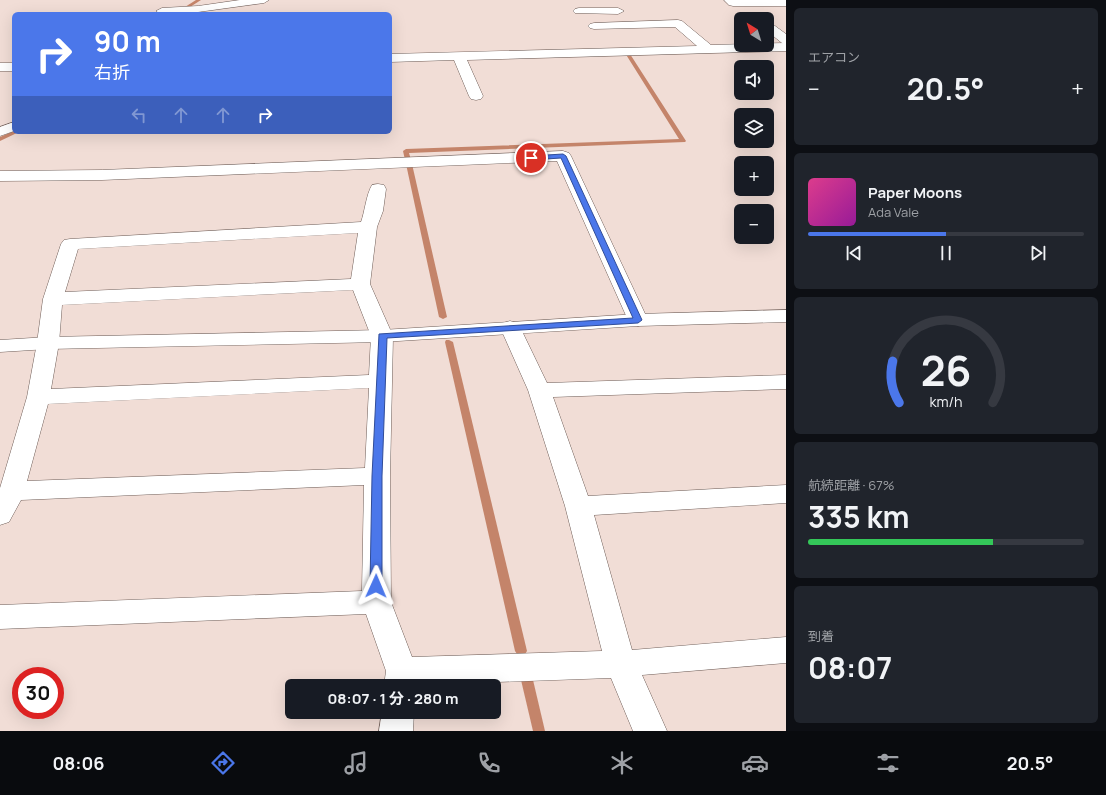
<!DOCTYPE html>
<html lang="ja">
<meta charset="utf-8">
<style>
body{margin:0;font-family:Manrope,"Noto Sans JP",sans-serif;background:#20242c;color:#f1f3f6;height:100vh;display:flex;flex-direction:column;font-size:15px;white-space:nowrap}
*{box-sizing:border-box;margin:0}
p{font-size:13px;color:#9ea1a6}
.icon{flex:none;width:22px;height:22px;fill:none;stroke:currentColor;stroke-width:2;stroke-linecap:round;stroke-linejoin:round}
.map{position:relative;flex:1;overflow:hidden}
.side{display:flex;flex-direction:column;gap:8px;padding:8px;background:#0d0f14;width:320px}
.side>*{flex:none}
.hud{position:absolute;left:12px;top:12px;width:380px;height:122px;border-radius:6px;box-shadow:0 4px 16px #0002;background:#4b77ea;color:#fff;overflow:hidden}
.needle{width:26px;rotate:322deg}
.tools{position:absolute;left:734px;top:12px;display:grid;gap:8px}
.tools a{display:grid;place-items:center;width:40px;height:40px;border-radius:6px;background:#171b24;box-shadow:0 4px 16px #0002;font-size:20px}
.speed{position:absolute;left:12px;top:667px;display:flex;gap:8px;font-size:20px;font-weight:700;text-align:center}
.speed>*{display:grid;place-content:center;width:52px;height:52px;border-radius:50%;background:#171b24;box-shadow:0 4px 16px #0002;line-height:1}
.speed .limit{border:6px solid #d22;background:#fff;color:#111}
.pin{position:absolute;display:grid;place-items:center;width:34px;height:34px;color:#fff;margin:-17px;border:2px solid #fff;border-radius:50%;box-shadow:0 1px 4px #0007}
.me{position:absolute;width:44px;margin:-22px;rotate:1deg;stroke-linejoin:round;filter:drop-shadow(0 0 3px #0008)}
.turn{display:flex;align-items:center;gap:14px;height:84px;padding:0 16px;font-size:18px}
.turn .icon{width:52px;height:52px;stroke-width:2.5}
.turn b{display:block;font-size:28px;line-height:34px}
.lanes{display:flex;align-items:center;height:38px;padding:0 16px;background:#0003;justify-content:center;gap:20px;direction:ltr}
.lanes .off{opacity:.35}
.big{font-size:30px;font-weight:700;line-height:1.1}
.side .tile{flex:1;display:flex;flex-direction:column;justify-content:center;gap:6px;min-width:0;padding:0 14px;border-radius:6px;background:#20242c}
.side .dial{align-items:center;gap:0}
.dial svg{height:104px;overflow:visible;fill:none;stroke:#363941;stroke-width:7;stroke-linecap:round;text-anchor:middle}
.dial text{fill:#f1f3f6;stroke:none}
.song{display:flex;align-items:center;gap:12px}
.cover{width:48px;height:48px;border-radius:6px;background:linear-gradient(135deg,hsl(330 70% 55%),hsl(300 70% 35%))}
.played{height:4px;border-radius:2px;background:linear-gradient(90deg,#4b77ea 50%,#363941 50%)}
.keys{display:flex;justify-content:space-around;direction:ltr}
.heat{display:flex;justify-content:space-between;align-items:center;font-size:22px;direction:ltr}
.charge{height:6px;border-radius:3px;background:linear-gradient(90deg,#34c759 67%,#363941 0)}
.trip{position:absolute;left:285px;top:679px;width:216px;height:40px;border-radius:6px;background:#171b24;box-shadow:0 4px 16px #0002;font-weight:700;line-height:40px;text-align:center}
.dock{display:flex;height:64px;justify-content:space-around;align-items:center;background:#090b0e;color:#9ea1a6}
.dock .icon{width:28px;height:28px}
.dock .active{color:#4b77ea}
.dock b{font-size:18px;color:#f1f3f6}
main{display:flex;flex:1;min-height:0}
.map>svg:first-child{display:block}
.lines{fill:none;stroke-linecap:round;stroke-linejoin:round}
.stream{fill:#c4846a;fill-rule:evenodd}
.street-casing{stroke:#6f5e58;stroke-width:1}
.secondary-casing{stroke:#6f5e58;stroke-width:1}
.street{fill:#fff;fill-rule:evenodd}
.secondary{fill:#fff;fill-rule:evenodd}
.route{fill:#4b77ea;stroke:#314d98}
</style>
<main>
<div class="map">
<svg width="786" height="731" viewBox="0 0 786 731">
<rect width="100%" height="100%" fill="#f1ddd6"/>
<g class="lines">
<!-- stream -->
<g class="stream">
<path d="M196,0H201L179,14H174Z"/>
<path d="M627,52L635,53L630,54L686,141L685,142L409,153L411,160L408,162L405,160L403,151L406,149L679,139L625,53Z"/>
<path d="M14,131V132H19L0,141V137Z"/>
<path d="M409,162L412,164L447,317L443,319L439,317L406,164Z"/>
<path d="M446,340H449L453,342L527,651L525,654L521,656L517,654L515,651L445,342Z"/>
<path d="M527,675L531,676L533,680L545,731H533L521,680L523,676Z"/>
</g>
<!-- street casing -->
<g class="street-casing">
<g id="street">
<path d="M240,0H269L264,3L198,12L161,14L156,11L162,8L198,6Z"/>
<path d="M724,0H786V6H733L729,5Z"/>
<path d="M579,8H618L624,11L618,14L575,13L573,11L575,9Z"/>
<path d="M678,20L682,21L711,45L785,43H782L767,31V22L771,23L786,34V51L467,60L483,96L481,99L476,100L471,99L469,96L454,60L390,62V54L697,46L675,27L594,29L590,28L588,26L590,24L594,23Z"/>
<rect x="0" y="63" width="14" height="8"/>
<path d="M14,122V131L0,136V127Z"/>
<path d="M563,151L569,153L571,156L648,320L645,324L638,326L631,324L628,320L557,161L102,180L0,181V171L102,170Z"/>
<path d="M378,184L384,185L386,189L383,211L377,227L370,284L393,336L390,476L391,602L412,657L602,651L565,506L528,390L500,327L503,323L510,321L517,323L520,327L547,383L786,375V389L553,397L588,496L786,485V503L594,515L632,650L786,637V663L642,675L667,731H633L611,678L384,686L386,671L366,614L0,629V605L362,591L364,485L21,500L9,522L0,525V488L27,397L37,343L43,299L61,244L64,240L70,239L361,222C365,211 366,195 372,185ZM358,233L351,279L65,292L78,249ZM353,290L371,336L369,375L51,389L59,343L62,305ZM369,388L365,468L27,481L48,404Z"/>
<path d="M382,712H414L413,731H379Z"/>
</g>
</g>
<!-- secondary casing -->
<g class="secondary-casing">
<path id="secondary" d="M786,310V322L638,326L382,342L48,349L0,352V340L48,337L382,330L638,314Z"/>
</g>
<!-- street -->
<use href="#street" class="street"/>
<!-- secondary -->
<use href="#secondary" class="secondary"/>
</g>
<!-- route -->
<path class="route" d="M563,154L566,156L642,320L638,323L387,338L382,476V586L380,590L376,591L371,590L370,586L372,476L379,334L633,318L561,158L531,160L528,158L531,156Z"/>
</svg>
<div class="tools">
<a><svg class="needle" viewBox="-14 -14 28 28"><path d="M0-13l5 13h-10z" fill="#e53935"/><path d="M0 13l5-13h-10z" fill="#9ea1a6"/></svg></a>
<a><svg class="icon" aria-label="sound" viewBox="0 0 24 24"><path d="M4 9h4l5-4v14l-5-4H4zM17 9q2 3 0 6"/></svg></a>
<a><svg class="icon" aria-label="layers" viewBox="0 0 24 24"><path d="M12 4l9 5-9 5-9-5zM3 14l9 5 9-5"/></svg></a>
<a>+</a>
<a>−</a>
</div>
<div class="speed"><div class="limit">30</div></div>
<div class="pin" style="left:531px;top:158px;background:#d93025"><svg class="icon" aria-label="arrive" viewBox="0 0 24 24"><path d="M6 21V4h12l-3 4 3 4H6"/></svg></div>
<svg class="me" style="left:376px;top:586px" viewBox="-20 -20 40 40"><path d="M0-17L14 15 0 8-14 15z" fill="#4b77ea" stroke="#fff" stroke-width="4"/></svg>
<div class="trip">08:07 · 1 分 · 280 m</div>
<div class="hud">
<div class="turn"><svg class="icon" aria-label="right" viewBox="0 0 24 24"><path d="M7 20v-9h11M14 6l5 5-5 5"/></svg><div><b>90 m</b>右折</div></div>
<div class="lanes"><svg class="icon off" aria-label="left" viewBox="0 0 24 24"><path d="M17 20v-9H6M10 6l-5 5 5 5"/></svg><svg class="icon off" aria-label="ahead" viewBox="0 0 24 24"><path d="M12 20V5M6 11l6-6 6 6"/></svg><svg class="icon off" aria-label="ahead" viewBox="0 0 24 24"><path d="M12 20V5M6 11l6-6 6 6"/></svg><svg class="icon" aria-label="right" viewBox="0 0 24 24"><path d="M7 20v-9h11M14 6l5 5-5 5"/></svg></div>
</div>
</div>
<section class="side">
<div class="tile"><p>エアコン</p>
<div class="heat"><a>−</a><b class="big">20.5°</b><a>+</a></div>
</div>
<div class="tile">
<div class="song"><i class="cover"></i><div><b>Paper Moons</b><p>Ada Vale</p></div></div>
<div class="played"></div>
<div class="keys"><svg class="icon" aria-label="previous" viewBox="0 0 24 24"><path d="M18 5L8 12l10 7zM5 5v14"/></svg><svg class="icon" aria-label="pause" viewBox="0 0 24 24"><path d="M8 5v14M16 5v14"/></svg><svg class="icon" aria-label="next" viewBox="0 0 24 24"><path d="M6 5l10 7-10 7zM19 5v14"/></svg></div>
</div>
<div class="tile dial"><svg viewBox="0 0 100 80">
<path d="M14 69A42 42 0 1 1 86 69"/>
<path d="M14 69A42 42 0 0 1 9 37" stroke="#4b77ea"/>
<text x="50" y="56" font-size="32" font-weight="700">26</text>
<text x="50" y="72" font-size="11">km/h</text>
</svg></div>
<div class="tile"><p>航続距離 · 67%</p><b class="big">335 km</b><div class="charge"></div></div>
<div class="tile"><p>到着</p><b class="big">08:07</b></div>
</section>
</main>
<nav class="dock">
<b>08:06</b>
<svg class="icon active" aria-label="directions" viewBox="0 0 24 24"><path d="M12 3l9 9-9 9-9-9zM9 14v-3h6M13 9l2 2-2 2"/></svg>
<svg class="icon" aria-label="music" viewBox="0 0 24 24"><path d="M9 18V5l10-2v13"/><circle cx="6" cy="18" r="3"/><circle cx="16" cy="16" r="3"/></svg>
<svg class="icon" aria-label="phone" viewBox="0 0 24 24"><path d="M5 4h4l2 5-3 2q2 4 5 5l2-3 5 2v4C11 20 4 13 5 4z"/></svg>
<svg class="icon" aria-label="climate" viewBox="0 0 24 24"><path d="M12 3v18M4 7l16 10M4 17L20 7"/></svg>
<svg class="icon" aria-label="car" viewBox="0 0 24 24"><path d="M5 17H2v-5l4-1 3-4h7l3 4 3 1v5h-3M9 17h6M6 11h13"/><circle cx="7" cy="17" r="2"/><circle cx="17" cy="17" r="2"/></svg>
<svg class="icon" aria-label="filters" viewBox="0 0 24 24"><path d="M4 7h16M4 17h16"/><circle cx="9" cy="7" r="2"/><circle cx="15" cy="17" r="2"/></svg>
<b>20.5°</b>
</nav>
